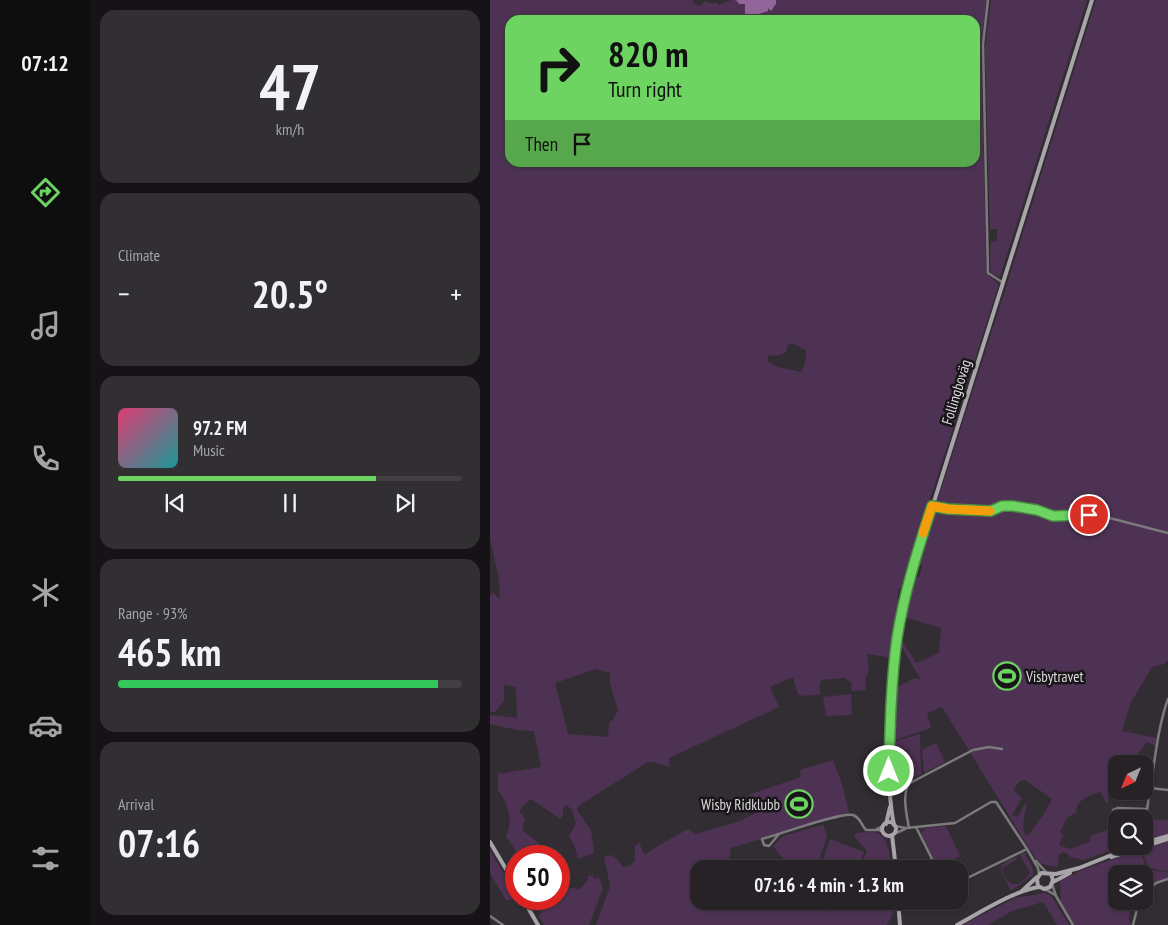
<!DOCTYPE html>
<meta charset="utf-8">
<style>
body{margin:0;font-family:"PT Sans Narrow",sans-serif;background:#322f32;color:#f1f3f6;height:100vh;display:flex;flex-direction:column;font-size:19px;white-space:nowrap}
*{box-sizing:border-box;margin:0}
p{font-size:16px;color:#a4a4a7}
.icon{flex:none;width:28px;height:28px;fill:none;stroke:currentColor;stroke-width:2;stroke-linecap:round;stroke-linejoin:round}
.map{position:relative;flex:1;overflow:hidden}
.panel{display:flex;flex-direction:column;gap:10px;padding:10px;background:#151315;width:400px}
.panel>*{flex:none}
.hud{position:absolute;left:15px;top:15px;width:475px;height:152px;border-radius:15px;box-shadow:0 1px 4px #0004,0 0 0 1px #423f43;background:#6dd361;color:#111;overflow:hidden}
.needle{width:32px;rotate:223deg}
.fabs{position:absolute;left:618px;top:755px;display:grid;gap:10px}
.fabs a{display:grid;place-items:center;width:45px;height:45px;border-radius:10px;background:#262226;box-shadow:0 1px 4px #0004,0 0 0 1px #423f43;font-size:25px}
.speed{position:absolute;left:15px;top:845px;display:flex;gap:10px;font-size:25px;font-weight:700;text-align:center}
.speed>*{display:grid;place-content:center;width:65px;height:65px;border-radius:50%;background:#262226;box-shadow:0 1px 4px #0004,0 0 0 1px #423f43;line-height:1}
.speed .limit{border:8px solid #d22;background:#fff;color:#111}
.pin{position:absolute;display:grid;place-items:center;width:42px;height:42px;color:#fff;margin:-21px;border:2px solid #fff;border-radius:50%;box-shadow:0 1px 5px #0007}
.me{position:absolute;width:55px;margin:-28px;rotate:0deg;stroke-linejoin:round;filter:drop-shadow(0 0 4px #0008)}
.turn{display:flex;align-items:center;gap:18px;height:105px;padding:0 20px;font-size:22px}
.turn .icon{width:65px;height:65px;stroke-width:2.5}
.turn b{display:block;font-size:35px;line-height:42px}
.then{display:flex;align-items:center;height:48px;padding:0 20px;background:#0003;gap:10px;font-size:19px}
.big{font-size:38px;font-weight:700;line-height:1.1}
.panel .card{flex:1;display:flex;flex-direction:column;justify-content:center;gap:8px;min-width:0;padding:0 18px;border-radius:15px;background:#322f32}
.panel .dial{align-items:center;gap:0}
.dial b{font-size:65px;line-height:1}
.song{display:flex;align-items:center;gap:15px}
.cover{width:60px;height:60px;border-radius:8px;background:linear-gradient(135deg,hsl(340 70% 55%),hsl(180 70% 35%))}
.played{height:5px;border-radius:2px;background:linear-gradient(90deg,#6dd361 75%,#423f43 75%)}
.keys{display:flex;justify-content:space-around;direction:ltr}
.heat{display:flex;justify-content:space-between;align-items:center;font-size:28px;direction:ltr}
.charge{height:8px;border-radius:4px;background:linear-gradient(90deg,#34c759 93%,#423f43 0)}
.trip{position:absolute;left:200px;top:860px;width:278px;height:50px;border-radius:15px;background:#262226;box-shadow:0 1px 4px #0004,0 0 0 1px #423f43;font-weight:700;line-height:50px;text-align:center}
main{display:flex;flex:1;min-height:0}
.tabs{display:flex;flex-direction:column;width:90px;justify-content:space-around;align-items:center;background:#0f0e0f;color:#a4a4a7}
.tabs .icon{width:35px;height:35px}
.tabs .current{color:#6dd361}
.tabs b{font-size:22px;color:#f1f3f6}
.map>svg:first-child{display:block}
.green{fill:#4e3253;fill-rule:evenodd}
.water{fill:#92669a}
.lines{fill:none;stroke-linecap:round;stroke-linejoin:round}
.minor{stroke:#7c7a7d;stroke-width:2.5}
.secondary{stroke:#a8a4a9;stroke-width:4}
.route-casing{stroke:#47893f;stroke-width:12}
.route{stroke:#6dd361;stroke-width:9}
.slow{stroke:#f59e0b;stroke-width:9}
.labels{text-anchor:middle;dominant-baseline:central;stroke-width:5;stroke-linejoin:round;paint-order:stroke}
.street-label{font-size:15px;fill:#dedbdf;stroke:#181618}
.poi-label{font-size:15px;fill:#dedbdf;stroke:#181618;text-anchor:start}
</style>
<main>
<nav class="tabs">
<b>07:12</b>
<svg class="icon current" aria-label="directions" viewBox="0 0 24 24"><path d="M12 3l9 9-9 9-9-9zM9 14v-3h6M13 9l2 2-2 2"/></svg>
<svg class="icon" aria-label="music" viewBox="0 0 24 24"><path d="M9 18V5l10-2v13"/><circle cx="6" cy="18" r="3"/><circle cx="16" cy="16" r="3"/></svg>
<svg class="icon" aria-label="phone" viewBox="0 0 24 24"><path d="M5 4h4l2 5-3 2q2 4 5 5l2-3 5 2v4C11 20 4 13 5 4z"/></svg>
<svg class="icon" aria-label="climate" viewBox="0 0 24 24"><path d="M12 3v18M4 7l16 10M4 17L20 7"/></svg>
<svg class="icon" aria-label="car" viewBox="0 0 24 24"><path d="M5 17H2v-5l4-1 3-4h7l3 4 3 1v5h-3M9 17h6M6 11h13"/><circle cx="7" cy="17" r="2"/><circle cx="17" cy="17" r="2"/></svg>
<svg class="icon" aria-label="filters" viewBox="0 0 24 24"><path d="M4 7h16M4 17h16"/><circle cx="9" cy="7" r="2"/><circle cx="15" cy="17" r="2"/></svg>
</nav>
<section class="panel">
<div class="card dial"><b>47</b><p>km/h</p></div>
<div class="card"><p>Climate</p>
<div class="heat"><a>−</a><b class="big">20.5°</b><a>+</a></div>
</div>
<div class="card">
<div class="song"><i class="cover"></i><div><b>97.2 FM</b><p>Music</p></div></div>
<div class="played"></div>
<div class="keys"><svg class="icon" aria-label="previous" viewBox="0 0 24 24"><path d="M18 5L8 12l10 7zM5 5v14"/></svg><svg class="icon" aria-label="pause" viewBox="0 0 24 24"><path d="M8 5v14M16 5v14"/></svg><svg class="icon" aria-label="next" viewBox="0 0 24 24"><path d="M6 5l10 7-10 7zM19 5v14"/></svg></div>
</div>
<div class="card"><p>Range · 93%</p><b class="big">465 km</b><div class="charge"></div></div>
<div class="card"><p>Arrival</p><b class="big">07:16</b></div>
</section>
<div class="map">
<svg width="678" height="925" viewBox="0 0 678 925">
<rect width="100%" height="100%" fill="#322d32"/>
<!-- green -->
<g class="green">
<path d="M0,0H203L204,4L210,6L215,1L223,4L226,2L229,5L241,0H246L248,3L255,4L263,16L277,11L278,8H284L286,0H497L491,43L496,262L499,276L509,284L421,559C419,568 419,584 409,589L407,598L412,603L406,625L403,658L377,654L379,670L375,680L376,690L362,691L361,682L354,678L332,680L329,685L331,694L314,696L308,694L303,677L280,687L289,707L179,758L180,767L164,762H158L88,806L87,810L101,830L104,853L88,859L85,847L79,836L86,824L82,810L77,805L73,808V815L70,819L43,800H39L29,811L35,819L32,830L58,850L55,856H29L16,836C24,820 18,804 8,790V774L51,767L44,731L27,730L0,724V715L27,718L26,687L14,685V701L5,712H0V595L3,593L10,599L9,580L0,538ZM20,20H485V162H20ZM301,343L316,350C316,357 315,366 311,372L288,367L277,361L278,356L291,355L296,352L298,345ZM106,669L120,673V683L128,710L123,720L119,723L118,736L116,737L78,734L65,683Z"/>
<path d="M501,0H597L510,277L501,273L500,262L501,242L507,241V229H500L495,47Z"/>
<path d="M606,0H678V660L674,664L662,667L640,704L632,731L667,738L666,746L657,742L643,759L642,764H626V791L624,789H618V802L616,803L611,792C599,795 587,799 586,812L577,818L570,832L573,834L569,845L580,849L601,841L600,836L621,829L624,840H626V846H633L594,860L580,857L578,854L573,852L569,855L568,866C560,867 551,865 546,859L452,707L437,713L441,728L405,740L404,718L407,687L425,678L431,680L410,644V637L426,663L449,653L451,628L414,617L423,579L429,577L432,567L428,561L511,303ZM535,780L562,799L555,812L539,835L535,834C531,826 535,812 537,804L535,803L528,817L522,815L532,798L523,790L530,781Z"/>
<path d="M361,694L362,715L336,716L333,697Z"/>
<path d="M430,734L431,774L405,788L404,742Z"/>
<path d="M446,743L455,762L434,773L432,750Z"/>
<path d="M343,760L352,784L359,813L241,848L238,869H209V901H255L257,903L263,901H331L341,912L350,901H404L405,909L397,925H106L120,886L114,857L121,855L126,858L133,867L140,866L145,860V846L149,843L155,855L171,844L198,829L206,834L250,821L266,813L258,795L311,777L310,770Z"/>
<path d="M657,819L678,820V834C658,840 658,840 657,819Z"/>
<path d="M333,825L337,836L326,869H302L283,846L293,836Z"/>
<path d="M456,826L470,856L451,866L452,869H448L431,833L436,828Z"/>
<path d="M382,832C399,834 400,855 401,869H370L377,851L364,836L366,833Z"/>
<path d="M340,839L374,852L367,869H360L333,860Z"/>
<path d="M678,841V871C658,869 657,868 652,849Z"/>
<path d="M0,850L26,895V899H28L16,900L0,873Z"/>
<path d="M650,850L655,865L652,874H626V901H641L639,919L641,925H585L571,902L570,881L595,869Z"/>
<path d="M534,852L542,866L543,875L521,891L511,870C511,862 520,859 527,857V859L512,868C516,887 528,890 540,873L530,855Z"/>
<path d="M656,867L662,871L678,872V878L664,883L654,892V875Z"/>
<path d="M102,875L104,879L109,878L113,888L99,925H54L49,916L56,906V899H69V888L71,885L80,888L90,889L98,880V876Z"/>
<path d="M556,893L562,897L579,925H567L553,902L522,911L498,925H472L525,898Z"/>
</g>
<!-- water -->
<path class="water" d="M246,0H286V4L281,11L278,8V11L263,16L261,14L255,16V4H249Z"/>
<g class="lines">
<!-- minor -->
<g class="minor">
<path d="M498,0L493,44L498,273L512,282"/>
<path d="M443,506L458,509L501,511L512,506H523L547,509L563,516L608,515L678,533"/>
<path d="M660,788L678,790"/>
<path d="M623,810L628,808L656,809"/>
<path d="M405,826L416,828L465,823L501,802H506L537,849"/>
<path d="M426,827L447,869"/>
<path d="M419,828C417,816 411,793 420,783L483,750L499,747L512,749"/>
<path d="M387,829L394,826"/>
<path d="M289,834L279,846L274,845L272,839C288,835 350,812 363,815C371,818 371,825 376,830H389L393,832"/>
<path d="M404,834L415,829"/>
<path d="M658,843C653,818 659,801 662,777C666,751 669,724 678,699"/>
<path d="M546,861L556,872"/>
<path d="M469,882L537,849L548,868L549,874"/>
<path d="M562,884L566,896L583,925"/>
<path d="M555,889L565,895"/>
<path d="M654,894L666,883L678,879"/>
<path d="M0,916L13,925"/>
<path d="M643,925L649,901"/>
</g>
<!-- secondary -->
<g class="secondary">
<circle cx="399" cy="829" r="7"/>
<path d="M396,824L400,807"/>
<path d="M404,825C399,801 399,776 399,752C400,690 407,638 420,578L602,0"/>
<path d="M402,835L406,869"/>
<path d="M0,842L26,886"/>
<path d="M654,843L678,836"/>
<path d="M621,857L678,839"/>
<path d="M561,874L563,880L560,887L554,889L548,886L547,879L551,873L566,874L589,868L644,846"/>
<path d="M563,882L580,873"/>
<path d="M532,891L547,877"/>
<path d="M33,899L48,925"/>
<path d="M408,901L410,925"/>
<path d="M467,925C489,913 527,889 550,887"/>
</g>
</g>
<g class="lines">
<!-- route casing -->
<g class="route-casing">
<path id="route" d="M399,771C400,726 401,682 407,638C414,593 428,549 442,506L458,509L501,511L512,506H523L547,510L563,516L599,515"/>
</g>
<!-- route -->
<use href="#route" class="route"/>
<!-- slow -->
<path class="slow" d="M433,533L442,506L458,509L500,511"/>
</g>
<!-- icons -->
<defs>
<g id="stadium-ring" transform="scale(1.4375)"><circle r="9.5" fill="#181618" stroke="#6dd361" stroke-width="1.5"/><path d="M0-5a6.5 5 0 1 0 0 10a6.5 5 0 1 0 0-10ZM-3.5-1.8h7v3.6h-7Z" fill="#6dd361"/></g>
</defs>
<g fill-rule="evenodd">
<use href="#stadium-ring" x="517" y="676"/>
<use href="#stadium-ring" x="309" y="804"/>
</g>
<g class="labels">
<!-- street labels -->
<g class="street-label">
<text transform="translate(466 392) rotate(-73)">Follingboväg</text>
</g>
<!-- poi labels -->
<g class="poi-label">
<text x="536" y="676">Visbytravet</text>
<text x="290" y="804" text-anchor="end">Wisby Ridklubb</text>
</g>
</g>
</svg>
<div class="fabs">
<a><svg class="needle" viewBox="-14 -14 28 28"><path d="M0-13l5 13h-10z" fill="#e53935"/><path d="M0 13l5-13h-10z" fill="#a4a4a7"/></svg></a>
<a><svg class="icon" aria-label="search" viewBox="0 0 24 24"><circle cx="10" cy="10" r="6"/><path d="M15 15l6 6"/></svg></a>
<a><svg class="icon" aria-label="layers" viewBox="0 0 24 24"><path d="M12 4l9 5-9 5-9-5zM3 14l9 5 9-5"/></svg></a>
</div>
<div class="speed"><div class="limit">50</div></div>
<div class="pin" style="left:599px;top:515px;background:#d93025"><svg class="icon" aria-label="arrive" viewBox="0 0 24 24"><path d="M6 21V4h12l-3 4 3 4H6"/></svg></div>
<svg class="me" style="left:399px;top:771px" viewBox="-20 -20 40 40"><circle r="17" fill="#6dd361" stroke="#fff" stroke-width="3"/><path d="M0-11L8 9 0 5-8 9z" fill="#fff"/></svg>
<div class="trip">07:16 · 4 min · 1.3 km</div>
<div class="hud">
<div class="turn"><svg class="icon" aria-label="right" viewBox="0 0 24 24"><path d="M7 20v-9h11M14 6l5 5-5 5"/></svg><div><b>820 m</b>Turn right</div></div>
<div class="then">Then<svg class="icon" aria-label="arrive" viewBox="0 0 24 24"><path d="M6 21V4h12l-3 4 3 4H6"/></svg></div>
</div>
</div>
</main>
